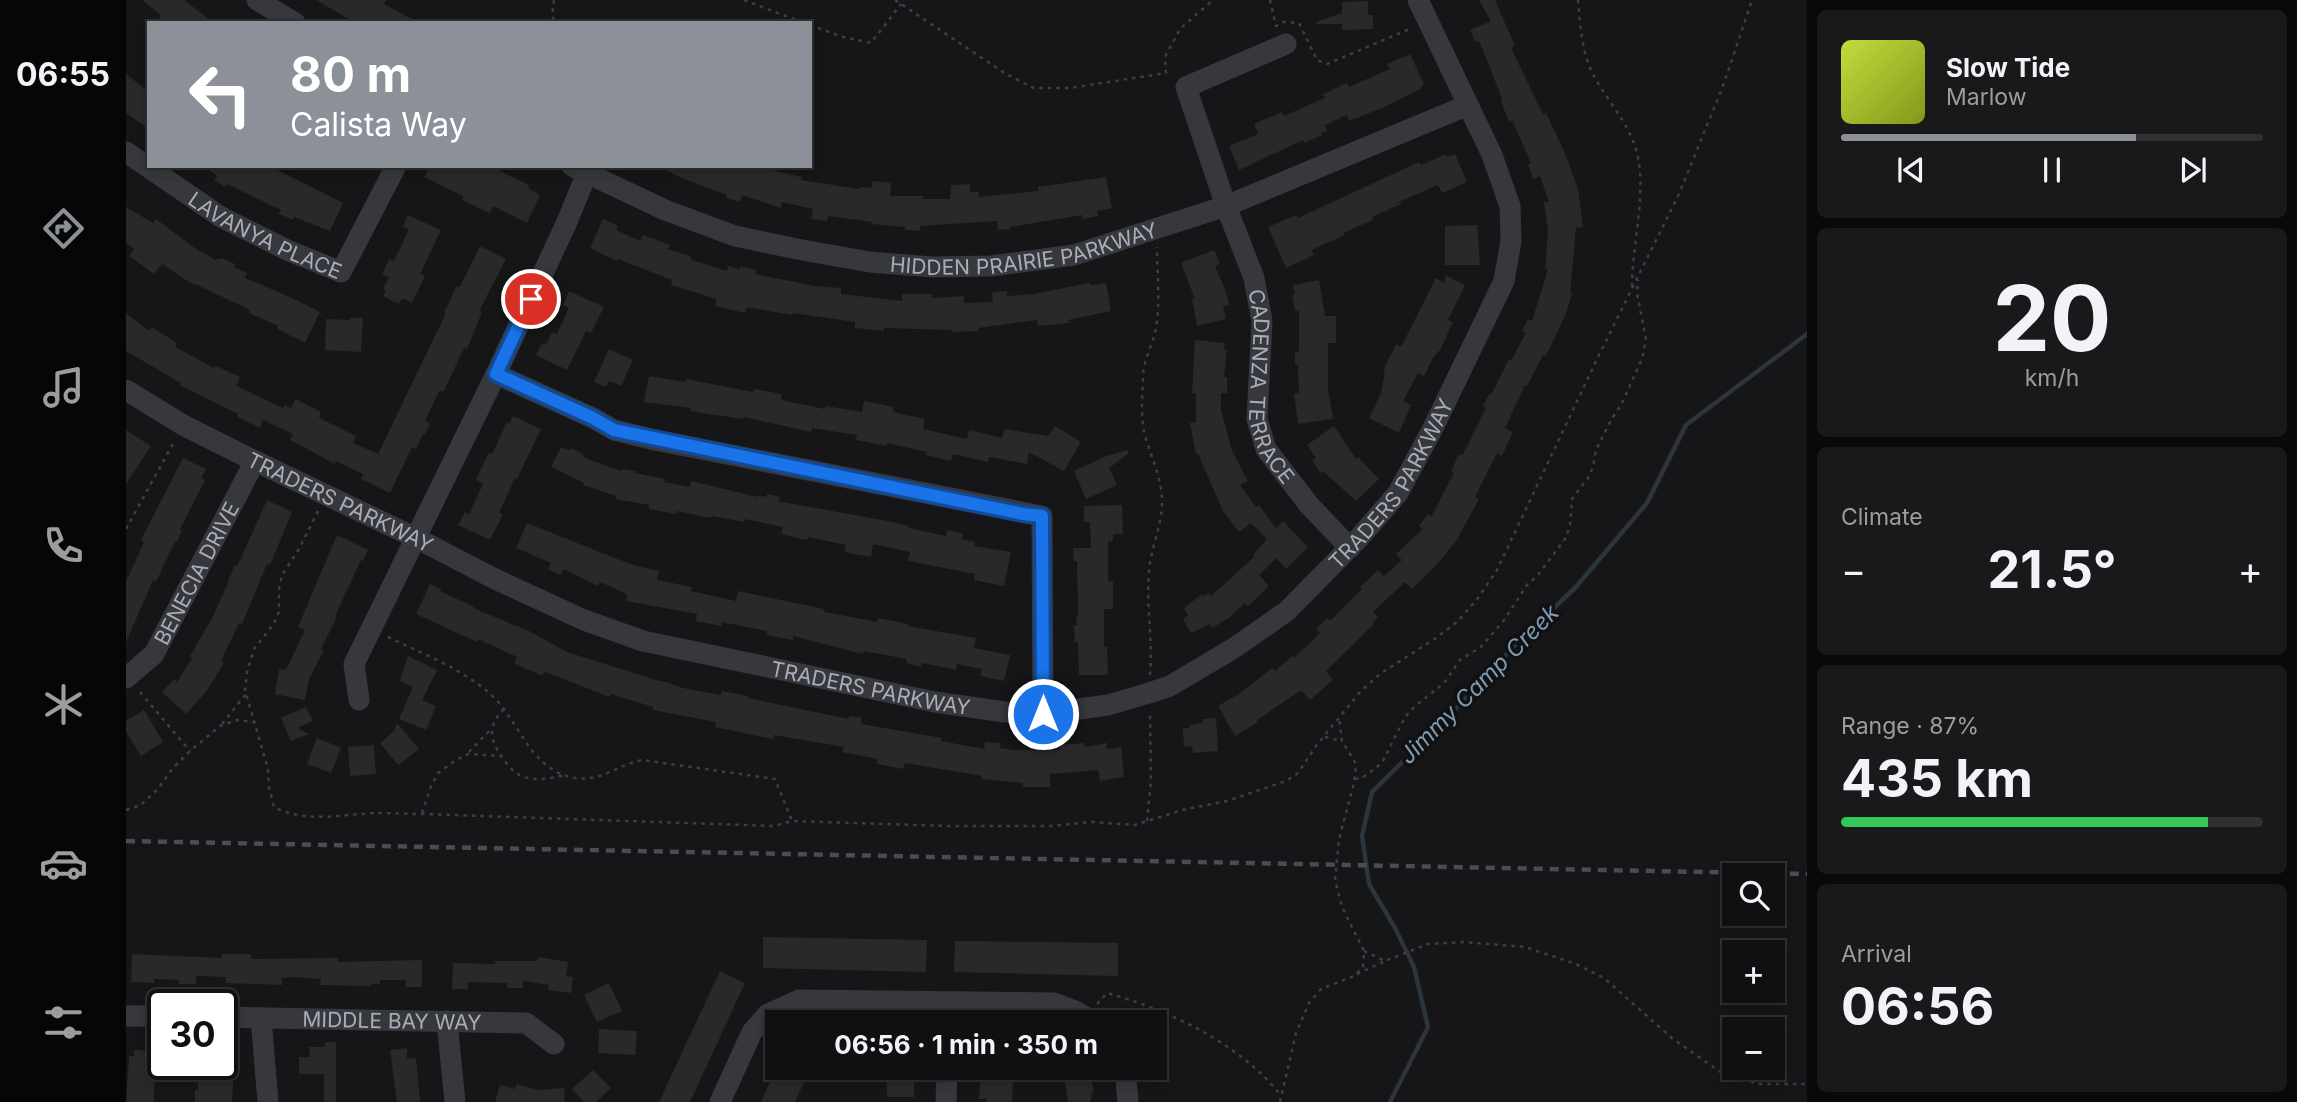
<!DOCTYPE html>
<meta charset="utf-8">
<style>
body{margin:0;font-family:Inter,sans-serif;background:#19191b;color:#f1f3f6;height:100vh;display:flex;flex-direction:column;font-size:26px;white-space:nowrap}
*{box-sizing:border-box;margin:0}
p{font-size:23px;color:#9c9d9f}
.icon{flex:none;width:38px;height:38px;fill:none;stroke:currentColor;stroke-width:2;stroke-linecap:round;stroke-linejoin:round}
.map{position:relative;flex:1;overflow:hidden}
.sheet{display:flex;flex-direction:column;gap:10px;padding:10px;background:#09090a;width:490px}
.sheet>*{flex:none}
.banner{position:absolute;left:21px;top:21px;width:665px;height:147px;border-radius:0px;box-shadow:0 4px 10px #0003,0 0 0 2px #303032;background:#8c9099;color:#fff;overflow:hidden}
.controls{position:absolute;left:1596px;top:863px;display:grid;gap:14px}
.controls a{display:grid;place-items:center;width:63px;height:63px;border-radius:0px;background:#101012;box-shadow:0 4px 10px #0003,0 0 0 2px #303032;font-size:35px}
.speed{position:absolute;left:21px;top:989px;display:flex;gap:14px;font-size:35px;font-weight:700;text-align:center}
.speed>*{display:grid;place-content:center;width:91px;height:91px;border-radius:50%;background:#101012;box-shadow:0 4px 10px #0003,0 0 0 2px #303032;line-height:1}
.speed .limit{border:4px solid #111;border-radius:10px;background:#fff;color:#111}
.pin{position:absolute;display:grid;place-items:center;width:60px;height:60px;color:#fff;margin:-30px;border:4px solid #fff;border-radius:50%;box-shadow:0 2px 7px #0007}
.me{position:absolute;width:77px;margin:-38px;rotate:0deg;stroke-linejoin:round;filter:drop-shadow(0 0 5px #0008)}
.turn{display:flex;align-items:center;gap:24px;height:147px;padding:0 28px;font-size:32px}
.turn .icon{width:91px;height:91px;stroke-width:2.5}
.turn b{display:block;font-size:49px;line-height:60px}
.big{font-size:52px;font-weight:700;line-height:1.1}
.sheet .widget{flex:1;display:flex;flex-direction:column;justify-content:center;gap:10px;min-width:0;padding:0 24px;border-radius:10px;background:#19191b}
.sheet .dial{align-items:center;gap:0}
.dial b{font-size:91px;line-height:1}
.song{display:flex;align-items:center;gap:21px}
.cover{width:84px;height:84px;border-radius:10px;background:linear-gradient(135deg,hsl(70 70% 55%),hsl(70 70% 35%))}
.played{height:7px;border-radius:4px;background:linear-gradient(90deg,#8c9099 70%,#303032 70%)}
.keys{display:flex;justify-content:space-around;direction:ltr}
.heat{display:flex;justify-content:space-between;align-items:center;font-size:38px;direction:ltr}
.charge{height:10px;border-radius:5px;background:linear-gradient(90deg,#34c759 87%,#303032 0)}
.trip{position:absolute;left:639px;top:1010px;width:402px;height:70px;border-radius:0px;background:#101012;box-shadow:0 4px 10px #0003,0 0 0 2px #303032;font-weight:700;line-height:70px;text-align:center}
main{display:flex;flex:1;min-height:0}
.tabs{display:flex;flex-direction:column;width:126px;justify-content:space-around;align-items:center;background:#060607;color:#9c9d9f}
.tabs .icon{width:49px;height:49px}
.tabs .on{color:#8c9099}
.tabs b{font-size:32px;color:#f1f3f6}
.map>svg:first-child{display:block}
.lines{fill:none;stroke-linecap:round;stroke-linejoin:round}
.stream{stroke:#2c353c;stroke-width:4.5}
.building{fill:#29292c}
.path{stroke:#3d3f44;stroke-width:2.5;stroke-dasharray:3.5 5;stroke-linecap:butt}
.minor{stroke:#37383d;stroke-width:21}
.rail{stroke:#4a4c52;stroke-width:4.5;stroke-dasharray:9 7;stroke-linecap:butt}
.route-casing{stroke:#114b97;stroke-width:18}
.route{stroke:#1a73e8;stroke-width:12}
.labels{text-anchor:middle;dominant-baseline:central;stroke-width:7;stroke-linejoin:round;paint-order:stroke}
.street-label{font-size:21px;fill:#a8adb8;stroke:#111113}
.water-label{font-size:23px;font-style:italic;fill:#7f9bb3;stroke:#111113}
</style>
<main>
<nav class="tabs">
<b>06:55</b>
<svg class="icon on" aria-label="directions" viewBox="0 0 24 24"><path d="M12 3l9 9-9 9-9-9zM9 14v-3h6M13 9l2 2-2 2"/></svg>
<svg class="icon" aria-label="music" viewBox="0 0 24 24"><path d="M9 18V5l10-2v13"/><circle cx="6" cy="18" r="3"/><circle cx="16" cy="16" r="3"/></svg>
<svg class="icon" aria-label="phone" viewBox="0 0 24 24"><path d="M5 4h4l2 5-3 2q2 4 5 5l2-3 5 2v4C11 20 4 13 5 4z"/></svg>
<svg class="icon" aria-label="climate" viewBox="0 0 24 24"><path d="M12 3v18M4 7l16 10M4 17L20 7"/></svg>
<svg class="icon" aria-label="car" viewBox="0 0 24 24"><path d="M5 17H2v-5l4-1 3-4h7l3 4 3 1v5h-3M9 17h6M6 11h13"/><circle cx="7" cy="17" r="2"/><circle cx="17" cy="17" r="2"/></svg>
<svg class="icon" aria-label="filters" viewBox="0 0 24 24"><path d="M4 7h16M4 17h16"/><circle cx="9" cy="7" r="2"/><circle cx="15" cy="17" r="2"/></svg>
</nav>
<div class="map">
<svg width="1681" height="1102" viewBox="0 0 1681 1102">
<rect width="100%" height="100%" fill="#161618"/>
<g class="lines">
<!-- stream -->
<path class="stream" d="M1264,1102L1302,1027L1288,967L1269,928L1243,884L1236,836L1246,792L1321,718L1392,642L1449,588L1521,503L1560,425L1681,334"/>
</g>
<!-- building -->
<g class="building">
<path d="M16,0H58L88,23H40L33,18L35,15Z"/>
<path d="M190,0H260L258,4L294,23H230Z"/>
<path d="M1353,0H1369L1389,46L1385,48L1417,114L1420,113L1421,115L1438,151L1452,189L1457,227L1450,228L1444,293L1446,294L1439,316L1420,356L1417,355L1401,386L1399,385L1379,428L1387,432L1376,456L1371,453L1349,497L1353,499L1330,541L1313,562L1286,589L1279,582L1247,612L1252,617L1247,622L1248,624L1200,671L1207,680L1184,700L1175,690L1131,720L1132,722L1109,736L1092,706L1113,694L1146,668L1149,671L1166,656L1168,658L1194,633L1190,629L1201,618L1204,621L1236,589L1234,587L1252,570L1258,576L1276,560L1270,554L1297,529L1293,526L1302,514L1305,517L1328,473L1325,471L1333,454L1336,455L1340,449L1360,408L1357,406L1364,393H1366L1383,359L1385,360L1389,354L1400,332L1396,331L1402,319L1406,321L1422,269H1419L1422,231L1418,202H1423L1414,176L1407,179L1402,164L1405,163L1386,120L1383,122L1376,104L1375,96L1362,63L1353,41L1349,42L1344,30L1365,21Z"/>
<path d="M1242,1V15H1247V29L1216,30V24H1191L1190,22L1216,13V2Z"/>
<path d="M1284,54L1298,84L1295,86L1296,88L1256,108L1223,121L1221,115L1199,125L1201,131L1195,133L1196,135L1178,143L1177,140L1113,170L1103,146L1132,134L1128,124L1156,112L1158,116L1199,98L1197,94L1221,83L1223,87L1264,69L1261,64Z"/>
<path d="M0,74L23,92V129L0,113Z"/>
<path d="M1320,154L1321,157L1329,154L1341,182L1316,193L1312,185L1273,202L1275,204L1246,217L1247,220L1217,233L1219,235L1185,250L1188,255L1160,268L1142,227L1170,215L1172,218L1293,162L1295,165Z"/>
<path d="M77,166H143L217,203L204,231L168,217L167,220L153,214L155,210L101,184L99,187L88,180L91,176Z"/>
<path d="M304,166H364L403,185L402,188L414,195L401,223L367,206L364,213L336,200L337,196L298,177Z"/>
<path d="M532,166H628L676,177L675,180L733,189L736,187L746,188V181L765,183L764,196H797V199H824L825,185L844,184V192H853V197L912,191V187L980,177L986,208L971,211L972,216L957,219L956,215L884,227V229L872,230L871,221L794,226V231L779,230V227L746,224V222L702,216L701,221L685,219L687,209L656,202L655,208L616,195L614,202L600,198L601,195L556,178Z"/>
<path d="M0,207L27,223L30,219L74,252L75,251L89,260L96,258L109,264L108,267L121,273L119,278L166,298L194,312L179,343L151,329L152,326L123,313L124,310L67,283L66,284L36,264L28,274L3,256L8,249L0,243Z"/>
<path d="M282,215L315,230L294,274L299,276L286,303L276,298L273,304L257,296L260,290L257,289L263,277L256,274L263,259L268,261L283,229L277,227Z"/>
<path d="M477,219L492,226L490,230L514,241L517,235L544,245L542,249L564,256L566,260L601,271L602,266L614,269V266L630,270L629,274L689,286L715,288V294L776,301V294H807L806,298L838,296V303L867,302L866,292L881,291V296L908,294L962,283L966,285L980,283L985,311L942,320L943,323L912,326L911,320L852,328V331L826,332V330L758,328V331L729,328V322L667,313L666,315L621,307L619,313L589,306L591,299L545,285L546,280L492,259L491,261L464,248Z"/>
<path d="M1351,225L1354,265H1319V226Z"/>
<path d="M354,246L380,259L353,311L356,312L341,349L338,348L318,391H313L299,421L304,424L299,435L297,434L290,449L286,447L264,493L235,479L237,474L210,461L209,464L164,440L167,434L137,420L134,428L111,417L112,414L54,385L55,383L0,351V313L23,331L26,327L51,343L49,347L88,368L90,366L114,377L110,386L157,408L159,405L165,408L169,399L195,412L193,418L230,436L227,443L252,454L320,313H318L330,287H334Z"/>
<path d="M1088,250L1094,264L1089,266L1100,292L1103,305L1097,306L1100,319L1071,326L1066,299H1069L1055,263Z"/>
<path d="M1319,275L1339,285L1322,320L1327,322L1314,350L1308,356L1298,376L1292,373L1277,401L1285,405L1273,433L1243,418L1255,393L1259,372L1257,371L1270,344L1275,347L1310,278L1319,283Z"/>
<path d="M1193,280L1199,316H1210V343H1202V389L1207,419L1172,424L1168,394L1173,393L1172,365H1169V352L1173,351V310L1169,311L1166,295L1169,294L1167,285Z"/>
<path d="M443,291L478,307L465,333L460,331L441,370L410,355L416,343L420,345L426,332L431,334L443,308L437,305Z"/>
<path d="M224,318H237L235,352L199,350L200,319L224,320Z"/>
<path d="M1069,340L1099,343L1098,350H1101L1098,377H1101V393H1095V410L1106,451L1122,481L1114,485L1130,507L1133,505L1150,528L1157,521L1182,547L1160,569L1150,558L1133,575L1143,586L1122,606L1119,603L1103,618L1086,628L1084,624L1065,633L1057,619L1062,616L1058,608L1076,594L1077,596L1083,593L1085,596L1129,556L1127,555L1141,539L1125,523L1113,532L1097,511L1072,454H1070L1064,423L1070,422V393H1066Z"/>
<path d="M483,349L507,360L495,386L483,381L480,387L468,382Z"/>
<path d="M523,376L559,382L560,379L627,392L628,389L656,394L655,400L699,409L700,406L736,412L738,401L768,407L767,412L799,419L797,429L841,439L843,430L876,438L878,429L922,436L929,426L955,442L938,471L903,452L901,464L863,457L862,462L827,454L825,461L800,455L801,452L761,443V446L730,440L731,435L686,428L685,432L618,417V419L582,414L565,411V408L518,402Z"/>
<path d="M387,416L415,429L391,479L389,478L373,513L377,514L364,540L332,525L339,512L343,514L357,484L350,480L363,452L366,454L381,422L383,424Z"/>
<path d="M1208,426L1230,459L1232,457L1253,479L1230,501L1197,471L1194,473L1186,460L1190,458L1181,445Z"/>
<path d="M0,430L25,446L0,484Z"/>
<path d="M435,447L444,451L445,448L457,454L459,458L495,471V469L509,471V473L539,479L538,482L564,487L565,481L631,497V495L641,497V494L654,497L653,501L656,502L762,521L783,526V528L820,536L821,530L837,534L836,539L849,542L848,546L885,552L878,586L848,580L849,574L782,561L784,552L747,544L745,557L718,552L720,545L682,537L681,540L655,534L657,527L619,519L618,522L586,516L585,518L550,511V514L523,509V505L489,499L490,496L457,485L458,483L425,467Z"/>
<path d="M1001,450L1003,453L983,468L991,485L960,499L948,471L978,457Z"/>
<path d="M57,458L80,469L75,478L79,480L54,529L56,530L51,542L49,541L30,582L27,580L0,642V582L18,542L15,540Z"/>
<path d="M141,500L166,512L144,565L141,564L116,624L113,623L95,661L98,663L80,692L60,714L36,692L48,679L51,682L66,658L64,656L86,618L103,581L102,580L109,565L111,566L114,560Z"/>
<path d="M996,505L997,534H987V541H982V581H987V609H978V647H981L982,675H953L952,642H949L948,625H951L950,615H952L951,561H948L947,548H965L964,522H958V506Z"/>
<path d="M401,523L504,564L533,571L531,580L566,587L565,591L610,601L612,591L698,609V612L720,616L751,622L752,618L782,624L781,626L850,638L848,648L884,655L878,681L854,676L856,669L831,664L830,670L796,663L795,667L780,663L781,659L738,651L737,654L667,636V640L641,635V631L596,622L595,626L570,621L571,614L500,601L501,594L474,582L472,586L437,569L435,575L422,569L425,563L390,548Z"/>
<path d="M211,535L242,550L237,561L235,560L209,616L211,617L195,649L198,650L183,679L179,700L149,694L153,669L160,670L179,630L172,627Z"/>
<path d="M304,584L315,589L314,591L348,607L347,608L403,631L441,652L533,681L545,683V684L557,688L595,695L596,691L622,696V698L723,719V716L736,718L735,724L816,738L815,741L858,749L859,742L875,743L874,748L888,750H934L933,745L958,743L959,747L981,743V749L995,747L998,777L974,781L972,770L924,774V787H897V783L855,779L856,776L779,763L777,769L751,764L752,759L716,752L718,747L648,735L647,739L589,727L590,722L527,710V707L485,694L484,697L419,672L416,676L388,663L391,657L352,639L351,642L290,614Z"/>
<path d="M282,656L311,670L296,700L310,706L300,730L273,719L287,687L274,681Z"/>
<path d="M180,707L187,721L171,728L183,734L165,741L155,718Z"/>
<path d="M18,710L37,742L15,756L0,731V721Z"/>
<path d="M1090,718L1092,751L1067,753L1066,746L1058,747L1057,728H1064V725L1077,723V719Z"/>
<path d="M271,723L293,749L272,765L254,743L268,731Z"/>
<path d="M191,738L215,748L205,773L181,764Z"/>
<path d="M248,745L250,774L224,776L222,747Z"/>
<path d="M637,937L801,940L800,972L637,968Z"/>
<path d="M829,941L992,943V976L828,972Z"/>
<path d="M6,954L96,958V954H125V959L212,958V962L296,960V987H280V980H254V984H245V986L194,985L195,979L167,977L156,978V985L100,983V977L70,976V984H53V980L28,979V983L5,982Z"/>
<path d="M412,957L442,962L440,976L447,977L445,993L422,990L423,985L397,981V988H381V983H375L342,982V989H326L327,963L369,964V961H411Z"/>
<path d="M594,971L619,983L564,1102H533Z"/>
<path d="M483,983L496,1011L471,1022L458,995Z"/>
<path d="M473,1029L511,1031L509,1055L472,1053Z"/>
<path d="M199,1042H210V1102H198V1074H173V1057H184L183,1047H199Z"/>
<path d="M281,1048V1059L290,1058L294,1102H271L264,1050Z"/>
<path d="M8,1050L29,1051L28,1102H0L3,1056H8Z"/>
<path d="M72,1064H108L106,1102H69V1090H72Z"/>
<path d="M650,1068H662L681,1076L669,1102H635Z"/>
<path d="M761,1068L788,1069V1097H761Z"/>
<path d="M937,1068H963L968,1092L966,1093L964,1102H942Z"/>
<path d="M467,1070L485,1088L470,1102H458L446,1089Z"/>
<path d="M854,1081H887L886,1102H860L861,1099H853Z"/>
<path d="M391,1084L412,1090L438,1088L439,1102H369L374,1085L389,1089Z"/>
</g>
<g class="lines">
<!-- path -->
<g class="path">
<path d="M428,0L426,16L429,23"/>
<path d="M618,0L678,23"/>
<path d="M769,0L880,74L908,88H944L1040,73L1039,57L1054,29L1087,0"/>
<path d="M1144,0L1150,26L1158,22L1173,23L1191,60L1201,64L1286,28"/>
<path d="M1452,0C1454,26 1456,55 1469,78C1483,103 1504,125 1511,153C1521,193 1506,244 1506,287"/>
<path d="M684,25L717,37L745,43L775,4"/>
<path d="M192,511L173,549L156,575L153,589V612L147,625L128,649L121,672L119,690L142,769L143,787L148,807C180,824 216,814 251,813C266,813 281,814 296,814L648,826L666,821L822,826H923L966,822L1009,825L1056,810L1101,801L1160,781L1172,773L1190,746L1234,692L1254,674L1310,638L1332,621L1352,598L1371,570L1473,355L1553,194L1597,86L1626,0"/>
<path d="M0,529L49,440"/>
<path d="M262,637C295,653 332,667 361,691C392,716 401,766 444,777C474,784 490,765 516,760L649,779L666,821"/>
<path d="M1024,675C1027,641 1020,607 1023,573C1024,548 1037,525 1036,499C1035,475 1024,455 1018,432C1015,416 1016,395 1017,379C1017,360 1025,349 1029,333C1035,305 1031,275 1031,247"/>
<path d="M14,692L64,751"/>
<path d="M378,709C362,725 363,739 376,757C381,764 387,773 396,776C409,782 426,778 439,775"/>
<path d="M96,724L120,694"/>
<path d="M1199,737L1216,741"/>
<path d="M343,752L365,729"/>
<path d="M1229,779L1236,778L1256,763L1279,717L1288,707L1318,683L1334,660L1355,647L1379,619L1401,585L1412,575L1439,539L1444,526L1446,499L1462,478L1467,467L1470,450L1485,420L1495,405L1516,359L1520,339L1511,293L1512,280"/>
<path d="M0,810L15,805L32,789L46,769L64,751L94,726L111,720L128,722"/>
<path d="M296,813L305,786L312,773L330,760L342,754L375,756"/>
<path d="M1021,821L1025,780L1024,713"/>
<path d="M1238,951L1259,961L1302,944L1338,942L1399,947L1450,964L1478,978L1547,1039L1596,1073L1633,1084H1681"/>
<path d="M1231,974L1259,961"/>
<path d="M971,1004L981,993C1041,1009 1117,1045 1155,1096"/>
<path d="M1154,1102L1170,1033L1183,1003L1195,989L1228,976L1237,967L1238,951L1216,907L1209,880L1213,839L1228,783L1230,764L1216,741L1213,718"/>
</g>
<!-- minor -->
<g class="minor">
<path d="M131,0L169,23"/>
<path id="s1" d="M1160,44L1060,87L1100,206L1128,278L1136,321L1131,419L1140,449L1183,505L1224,548"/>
<path id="s2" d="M0,152L95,217L161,250L215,272L270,166"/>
<path id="s3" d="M446,166L539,210L609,236L676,250L744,262L806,267L865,266L948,255L1100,206L1342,105"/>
<path d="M370,374L467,418L488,430L529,440L916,516L917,714"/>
<path id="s4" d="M0,390L57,425L129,461L290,538L369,579L458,620L517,641L809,702L879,712L917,714L982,705L1023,693L1044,686L1108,648L1161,611L1233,538L1272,493L1307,428L1378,281L1385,241L1384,206L1366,155L1292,0"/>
<path id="s5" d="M0,678L28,654L129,461"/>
<path d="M233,700L228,664L370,374L440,224L461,173"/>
<path d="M0,1016H37"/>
<path id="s6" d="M96,1017L400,1023L428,1044"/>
<path d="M135,1018L142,1102"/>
<path d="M321,1021L329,1102"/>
<path d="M999,1068L1002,1102"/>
<path d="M594,1102L626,1032L642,1014L673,1000L928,1003L949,1011L968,1022"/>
<path d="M820,1102L821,1068"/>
</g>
<!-- rail -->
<path class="rail" d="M0,841L1681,874"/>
</g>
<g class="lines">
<!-- route casing -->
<g class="route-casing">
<path id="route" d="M405,299L370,374L467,418L488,430L897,514L916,516L917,714"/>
</g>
<!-- route -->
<use href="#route" class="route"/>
</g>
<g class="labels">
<!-- street labels -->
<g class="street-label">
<text stroke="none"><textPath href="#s2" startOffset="163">LAVANYA PLACE</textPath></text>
<text stroke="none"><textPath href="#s3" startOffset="471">HIDDEN PRAIRIE PARKWAY</textPath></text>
<text stroke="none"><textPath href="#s1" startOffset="424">CADENZA TERRACE</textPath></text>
<text stroke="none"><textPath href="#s4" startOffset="1418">TRADERS PARKWAY</textPath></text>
<text stroke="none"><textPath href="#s4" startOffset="242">TRADERS PARKWAY</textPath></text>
<text stroke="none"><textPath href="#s5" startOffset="128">BENECIA DRIVE</textPath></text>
<text stroke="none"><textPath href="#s4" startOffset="808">TRADERS PARKWAY</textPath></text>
<text stroke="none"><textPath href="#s6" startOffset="170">MIDDLE BAY WAY</textPath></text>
</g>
<!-- water labels -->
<g class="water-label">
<text transform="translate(1353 684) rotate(-45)">Jimmy Camp Creek</text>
</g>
</g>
</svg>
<div class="controls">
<a><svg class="icon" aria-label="search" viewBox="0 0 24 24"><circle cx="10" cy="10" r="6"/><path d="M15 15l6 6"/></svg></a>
<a>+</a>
<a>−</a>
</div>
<div class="speed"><div class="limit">30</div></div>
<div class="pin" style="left:405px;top:299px;background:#d93025"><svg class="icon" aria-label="arrive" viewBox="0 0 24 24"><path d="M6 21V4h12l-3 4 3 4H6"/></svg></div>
<svg class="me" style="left:917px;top:714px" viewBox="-20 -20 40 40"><circle r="17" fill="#1a73e8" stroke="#fff" stroke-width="3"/><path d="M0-11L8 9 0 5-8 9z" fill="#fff"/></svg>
<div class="trip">06:56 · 1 min · 350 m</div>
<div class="banner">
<div class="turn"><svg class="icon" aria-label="left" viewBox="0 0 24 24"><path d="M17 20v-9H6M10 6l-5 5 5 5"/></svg><div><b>80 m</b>Calista Way</div></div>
</div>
</div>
<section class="sheet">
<div class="widget">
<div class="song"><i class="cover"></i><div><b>Slow Tide</b><p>Marlow</p></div></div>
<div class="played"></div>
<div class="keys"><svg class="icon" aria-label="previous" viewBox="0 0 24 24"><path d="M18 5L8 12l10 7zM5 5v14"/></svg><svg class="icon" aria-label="pause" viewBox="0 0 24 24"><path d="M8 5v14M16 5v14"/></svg><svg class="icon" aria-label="next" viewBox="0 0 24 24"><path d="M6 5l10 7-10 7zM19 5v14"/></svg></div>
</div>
<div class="widget dial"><b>20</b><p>km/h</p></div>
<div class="widget"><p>Climate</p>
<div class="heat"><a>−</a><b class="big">21.5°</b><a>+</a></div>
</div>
<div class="widget"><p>Range · 87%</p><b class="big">435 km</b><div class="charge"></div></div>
<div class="widget"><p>Arrival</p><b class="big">06:56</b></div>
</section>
</main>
